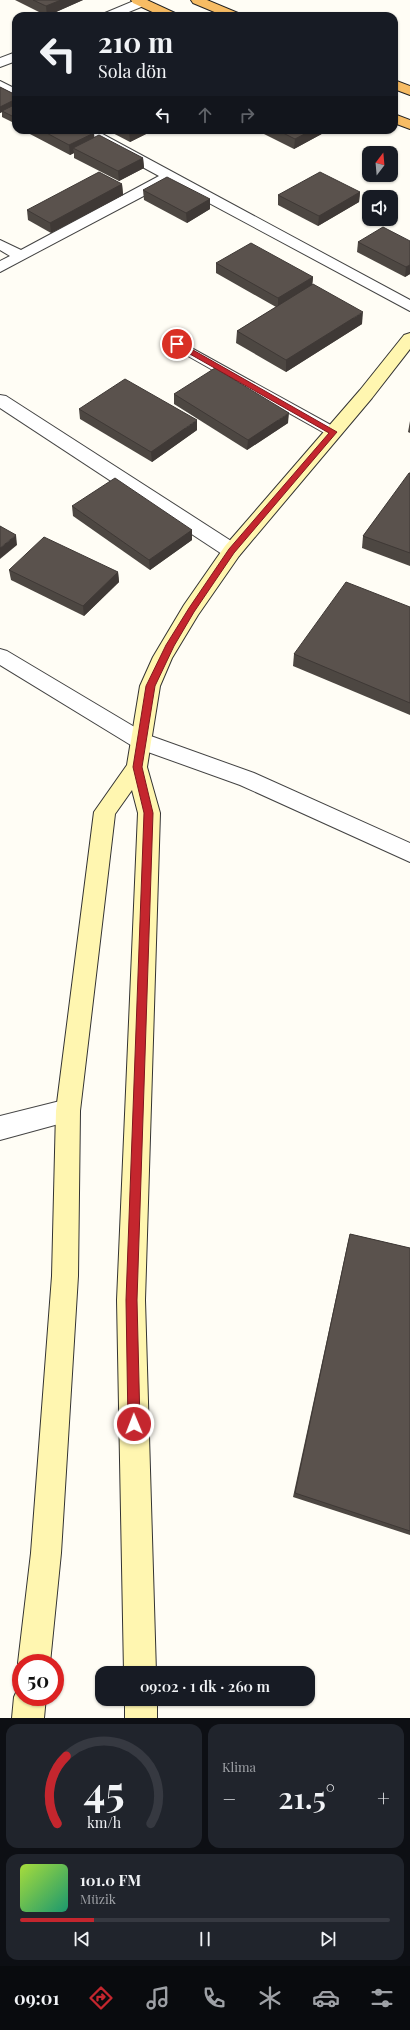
<!DOCTYPE html>
<html lang="tr">
<meta charset="utf-8">
<style>
body{margin:0;font-family:"Playfair Display",serif;background:#20242c;color:#f1f3f6;height:100vh;display:flex;flex-direction:column;font-size:15px;white-space:nowrap}
*{box-sizing:border-box;margin:0}
p{font-size:13px;color:#9ea1a6}
.icon{flex:none;width:22px;height:22px;fill:none;stroke:currentColor;stroke-width:2;stroke-linecap:round;stroke-linejoin:round}
.map{position:relative;height:1718px;overflow:hidden}
.sheet{display:flex;flex-direction:column;gap:6px;padding:6px;background:#0d0f14;flex:1}
.sheet>*{flex:none}
.guide{position:absolute;left:12px;top:12px;width:386px;height:122px;border-radius:12px;box-shadow:0 1px 3px #0004;background:#171b24;color:#f1f3f6;overflow:hidden}
.needle{width:26px;rotate:16deg}
.tools{position:absolute;left:362px;top:146px;display:grid;gap:8px}
.tools a{display:grid;place-items:center;width:36px;height:36px;border-radius:8px;background:#171b24;box-shadow:0 1px 3px #0004;font-size:20px}
.speed{position:absolute;left:12px;top:1654px;display:flex;gap:8px;font-size:20px;font-weight:700;text-align:center}
.speed>*{display:grid;place-content:center;width:52px;height:52px;border-radius:50%;background:#171b24;box-shadow:0 1px 3px #0004;line-height:1}
.speed .limit{border:6px solid #d22;background:#fff;color:#111}
.pin{position:absolute;display:grid;place-items:center;width:34px;height:34px;color:#fff;margin:-17px;border:2px solid #fff;border-radius:50%;box-shadow:0 1px 4px #0007}
.me{position:absolute;width:44px;margin:-22px;rotate:359deg;stroke-linejoin:round;filter:drop-shadow(0 0 3px #0008)}
.turn{display:flex;align-items:center;gap:14px;height:84px;padding:0 20px;font-size:18px}
.turn .icon{width:52px;height:52px;stroke-width:2.5}
.turn b{display:block;font-size:28px;line-height:34px}
.lanes{display:flex;align-items:center;height:38px;padding:0 20px;background:#0003;justify-content:center;gap:20px;direction:ltr}
.lanes .off{opacity:.35}
.big{font-size:30px;font-weight:600;line-height:1.1}
.sheet .widget{flex:1;display:flex;flex-direction:column;justify-content:center;gap:6px;min-width:0;padding:0 14px;border-radius:12px;background:#20242c}
.sheet .dial{align-items:center;gap:0}
.dial svg{height:104px;overflow:visible;fill:none;stroke:#363941;stroke-width:7;stroke-linecap:round;text-anchor:middle}
.dial text{fill:#f1f3f6;stroke:none}
.song{display:flex;align-items:center;gap:12px}
.cover{width:48px;height:48px;border-radius:6px;background:linear-gradient(135deg,hsl(80 70% 55%),hsl(160 70% 35%))}
.played{height:4px;border-radius:2px;background:linear-gradient(90deg,#c4262e 20%,#363941 20%)}
.keys{display:flex;justify-content:space-around;direction:ltr}
.heat{display:flex;justify-content:space-between;align-items:center;font-size:22px;direction:ltr}
.sheet .tiles{flex:1;display:grid;gap:6px;grid-template-columns:1fr 1fr}
.widget:last-child{grid-column:span 2}
.trip{position:absolute;left:95px;top:1666px;width:220px;height:40px;border-radius:12px;background:#171b24;box-shadow:0 1px 3px #0004;font-weight:600;line-height:40px;text-align:center}
.tabs{display:flex;height:64px;justify-content:space-around;align-items:center;background:#090b0e;color:#9ea1a6}
.tabs .icon{width:28px;height:28px}
.tabs .selected{color:#c4262e}
.tabs b{font-size:18px;color:#f1f3f6}
.map>svg:first-child{display:block}
.lines{fill:none;stroke-linecap:round;stroke-linejoin:round}
.service-casing{stroke:#444;stroke-width:2}
.minor-casing{stroke:#444;stroke-width:2}
.secondary-casing{stroke:#333;stroke-width:2}
.trunk-casing{stroke:#222;stroke-width:2}
.service{fill:#fff;fill-rule:evenodd}
.minor{fill:#fff;fill-rule:evenodd}
.secondary{fill:#fff6b0;fill-rule:evenodd}
.trunk{fill:#f7bc64;fill-rule:evenodd}
.wall{fill:#4d4742}
.shaded-wall{fill:#3f3936}
.building{fill:#5a524d;stroke:#3f3936}
.route{fill:#c4262e;stroke:#7f191e}
</style>
<div class="map">
<svg width="410" height="1718" viewBox="0 0 410 1718">
<rect width="100%" height="100%" fill="#fffdf5"/>
<g class="lines">
<!-- service casing -->
<g class="service-casing">
<path id="service" d="M177,340L338,429L340,432L338,435H328L172,347L170,344L172,341Z"/>
</g>
<!-- minor casing -->
<g class="minor-casing">
<g id="minor">
<path d="M136,0H147L148,2L146,5L119,16H103L105,13Z"/>
<path d="M16,52V61L0,67V58Z"/>
<path d="M0,81L16,89V98L0,90Z"/>
<path d="M78,130H95L410,300V311L170,182L0,272V261L10,256L0,250V240L21,250L159,176L80,133Z"/>
<path d="M0,395L6,396L239,546L241,551L239,556L232,557L225,556L0,408Z"/>
<path d="M0,649L7,651L148,735L254,773L410,843V862L240,785L134,747L0,665Z"/>
<path d="M68,1099L77,1103L80,1111L77,1119L0,1140V1116Z"/>
</g>
</g>
<!-- secondary casing -->
<g class="secondary-casing">
<g id="secondary">
<path d="M410,333V349L372,398L239,556L198,615L172,658L160,686L147,767L160,813L145,1300L156,1673H124L117,1300L138,813L132,790L115,814L80,1111L78,1276L61,1553L50,1663H21V1669L18,1663L31,1553L52,1276L56,1111L94,812L127,765L140,686L153,657L184,605L225,546L360,390L404,335Z"/>
<path d="M21,1685V1697H46L44,1718H12L14,1697L19,1686Z"/>
<rect x="125" y="1699" width="32" height="19"/>
</g>
</g>
<!-- trunk casing -->
<g class="trunk-casing">
<g id="trunk">
<path d="M131,0H147L175,13L177,16H161L133,3Z"/>
<path d="M191,0H207L238,13L240,16H224L193,3Z"/>
<path d="M394,80L410,86V95L394,89Z"/>
<path d="M394,114L410,120V129L394,123Z"/>
</g>
</g>
<!-- service -->
<use href="#service" class="service"/>
<!-- minor -->
<use href="#minor" class="minor"/>
<!-- secondary -->
<use href="#secondary" class="secondary"/>
<!-- trunk -->
<use href="#trunk" class="trunk"/>
</g>
<!-- wall -->
<g class="wall">
<path d="M15,0H83L47,16Z"/>
<path d="M0,87L16,95V124L2,117V112L0,113Z"/>
<path d="M27,130H88L94,137L143,158L144,168L119,181L74,158V153L70,155L28,133Z"/>
<path d="M107,130H154L130,142Z"/>
<path d="M256,130H329L294,149Z"/>
<path d="M122,184L123,195L51,233L28,220L27,210Z"/>
<path d="M143,190L210,199V209L187,223L144,200Z"/>
<path d="M360,192L359,202L318,226L278,205V195Z"/>
<path d="M410,241V274L405,277L357,252L358,242Z"/>
<path d="M216,263L313,277L312,285L362,324L286,372L236,343L237,331L276,307L216,273Z"/>
<path d="M174,394L288,423L247,450L174,404Z"/>
<path d="M79,409L197,430L152,462L80,419Z"/>
<path d="M410,421V433L408,432Z"/>
<path d="M410,473V566L362,548L363,536Z"/>
<path d="M72,506L192,530V540L150,570L73,516Z"/>
<path d="M9,570L118,572L119,582L84,616L11,580Z"/>
<path d="M410,607V715L293,666L294,654Z"/>
<path d="M350,1234L410,1248V1535L293,1497L348,1242Z"/>
</g>
<!-- shaded-wall -->
<g class="shaded-wall">
<path d="M61,0H83L47,16L46,6Z"/>
<path d="M16,99V106L2,111V112L0,113V107Z"/>
<path d="M129,130H154L130,142Z"/>
<path d="M312,130H329L294,149L295,139Z"/>
<path d="M94,133L95,143L73,148L74,153L70,155L69,145Z"/>
<path d="M143,158L144,168L119,181L118,171Z"/>
<path d="M122,184L123,195L51,233L50,223Z"/>
<path d="M360,192L359,202L318,226L319,216Z"/>
<path d="M210,199V209L187,223L186,213Z"/>
<path d="M410,265V274L405,277L406,267Z"/>
<path d="M313,277L312,287L278,308V298Z"/>
<path d="M363,312L362,324L286,372V360Z"/>
<path d="M289,413L288,423L247,450L248,440Z"/>
<path d="M197,420V430L152,462L151,452Z"/>
<path d="M192,530V540L150,570L149,560Z"/>
<path d="M16,535L17,545L0,559V548Z"/>
<path d="M118,572L119,582L84,616L83,606Z"/>
</g>
<!-- building -->
<g class="building">
<path d="M33,0H61L46,6Z"/>
<path d="M0,87L16,95V99L0,107Z"/>
<path d="M16,104V118L2,111Z"/>
<path d="M41,130H88L94,133L69,145Z"/>
<path d="M277,130H312L295,139Z"/>
<path d="M99,135L143,158L118,171L73,148Z"/>
<path d="M99,172L122,184L50,223L27,210Z"/>
<path d="M320,172L360,192L319,216L278,195Z"/>
<path d="M167,177L210,199L186,213L143,190Z"/>
<path d="M383,227L410,241V265L406,267L358,242Z"/>
<path d="M251,243L313,277L278,298L216,263Z"/>
<path d="M313,284L363,312L286,360L237,331Z"/>
<path d="M215,368L289,413L248,440L174,394Z"/>
<path d="M125,379L197,420L151,452L79,409Z"/>
<path d="M409,473H410V553L363,536Z"/>
<path d="M115,478L192,530L149,560L72,506Z"/>
<path d="M0,526L16,535L0,548Z"/>
<path d="M44,537L118,572L83,606L9,570Z"/>
<path d="M346,582L410,607V703L294,654Z"/>
<path d="M350,1234L410,1248V1531L295,1493Z"/>
</g>
<!-- route -->
<path class="route" d="M174,342H179L337,432L234,553L194,612L174,646L155,686L142,767L153,813L137,1300L140,1424L138,1428L134,1430L130,1428L128,1424L126,1300L144,813L133,767L146,686L166,645L189,608L229,549L329,433L174,345Z"/>
</svg>
<div class="tools">
<a><svg class="needle" viewBox="-14 -14 28 28"><path d="M0-13l5 13h-10z" fill="#e53935"/><path d="M0 13l5-13h-10z" fill="#9ea1a6"/></svg></a>
<a><svg class="icon" aria-label="sound" viewBox="0 0 24 24"><path d="M4 9h4l5-4v14l-5-4H4zM17 9q2 3 0 6"/></svg></a>
</div>
<div class="speed"><div class="limit">50</div></div>
<div class="pin" style="left:177px;top:344px;background:#d93025"><svg class="icon" aria-label="arrive" viewBox="0 0 24 24"><path d="M6 21V4h12l-3 4 3 4H6"/></svg></div>
<svg class="me" style="left:134px;top:1424px" viewBox="-20 -20 40 40"><circle r="17" fill="#c4262e" stroke="#fff" stroke-width="3"/><path d="M0-11L8 9 0 5-8 9z" fill="#fff"/></svg>
<div class="trip">09:02 · 1 dk · 260 m</div>
<div class="guide">
<div class="turn"><svg class="icon" aria-label="left" viewBox="0 0 24 24"><path d="M17 20v-9H6M10 6l-5 5 5 5"/></svg><div><b>210 m</b>Sola dön</div></div>
<div class="lanes"><svg class="icon" aria-label="left" viewBox="0 0 24 24"><path d="M17 20v-9H6M10 6l-5 5 5 5"/></svg><svg class="icon off" aria-label="ahead" viewBox="0 0 24 24"><path d="M12 20V5M6 11l6-6 6 6"/></svg><svg class="icon off" aria-label="right" viewBox="0 0 24 24"><path d="M7 20v-9h11M14 6l5 5-5 5"/></svg></div>
</div>
</div>
<section class="sheet">
<div class="tiles">
<div class="widget dial"><svg viewBox="0 0 100 80">
<path d="M14 69A42 42 0 1 1 86 69"/>
<path d="M14 69A42 42 0 0 1 21 17" stroke="#c4262e"/>
<text x="50" y="56" font-size="32" font-weight="700">45</text>
<text x="50" y="72" font-size="11">km/h</text>
</svg></div>
<div class="widget"><p>Klima</p>
<div class="heat"><a>−</a><b class="big">21.5°</b><a>+</a></div>
</div>
<div class="widget">
<div class="song"><i class="cover"></i><div><b>101.0 FM</b><p>Müzik</p></div></div>
<div class="played"></div>
<div class="keys"><svg class="icon" aria-label="previous" viewBox="0 0 24 24"><path d="M18 5L8 12l10 7zM5 5v14"/></svg><svg class="icon" aria-label="pause" viewBox="0 0 24 24"><path d="M8 5v14M16 5v14"/></svg><svg class="icon" aria-label="next" viewBox="0 0 24 24"><path d="M6 5l10 7-10 7zM19 5v14"/></svg></div>
</div>
</div>
</section>
<nav class="tabs">
<b>09:01</b>
<svg class="icon selected" aria-label="directions" viewBox="0 0 24 24"><path d="M12 3l9 9-9 9-9-9zM9 14v-3h6M13 9l2 2-2 2"/></svg>
<svg class="icon" aria-label="music" viewBox="0 0 24 24"><path d="M9 18V5l10-2v13"/><circle cx="6" cy="18" r="3"/><circle cx="16" cy="16" r="3"/></svg>
<svg class="icon" aria-label="phone" viewBox="0 0 24 24"><path d="M5 4h4l2 5-3 2q2 4 5 5l2-3 5 2v4C11 20 4 13 5 4z"/></svg>
<svg class="icon" aria-label="climate" viewBox="0 0 24 24"><path d="M12 3v18M4 7l16 10M4 17L20 7"/></svg>
<svg class="icon" aria-label="car" viewBox="0 0 24 24"><path d="M5 17H2v-5l4-1 3-4h7l3 4 3 1v5h-3M9 17h6M6 11h13"/><circle cx="7" cy="17" r="2"/><circle cx="17" cy="17" r="2"/></svg>
<svg class="icon" aria-label="filters" viewBox="0 0 24 24"><path d="M4 7h16M4 17h16"/><circle cx="9" cy="7" r="2"/><circle cx="15" cy="17" r="2"/></svg>
</nav>
